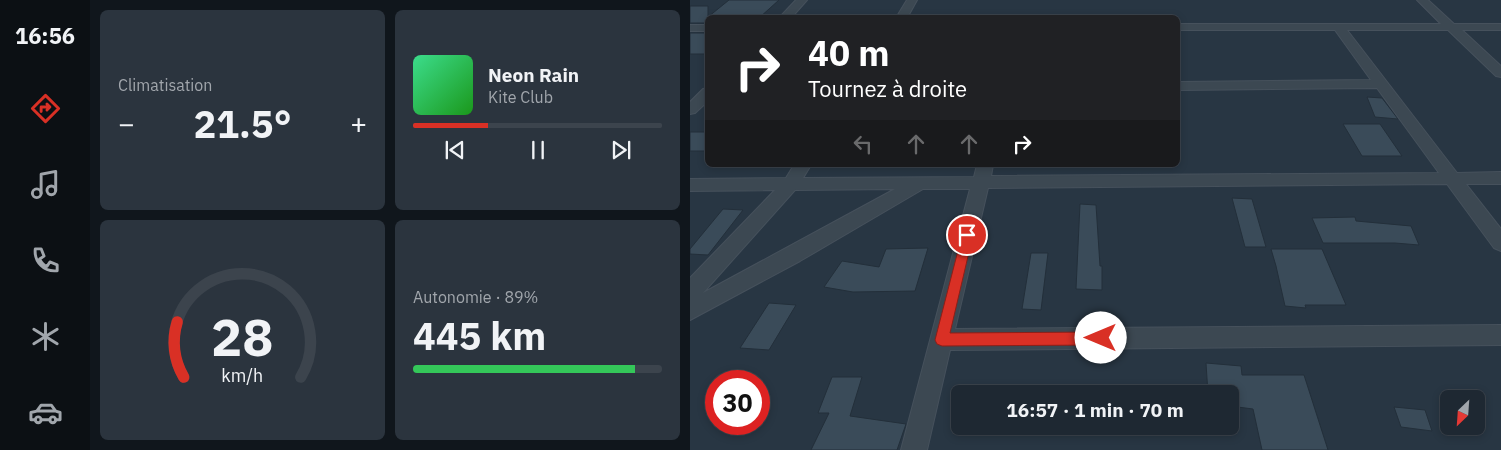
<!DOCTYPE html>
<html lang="fr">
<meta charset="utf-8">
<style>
body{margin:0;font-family:"IBM Plex Sans",sans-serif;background:#2b343e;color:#f1f3f6;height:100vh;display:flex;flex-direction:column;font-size:19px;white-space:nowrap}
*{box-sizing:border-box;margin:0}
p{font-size:16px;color:#a1a6ac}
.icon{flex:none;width:28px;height:28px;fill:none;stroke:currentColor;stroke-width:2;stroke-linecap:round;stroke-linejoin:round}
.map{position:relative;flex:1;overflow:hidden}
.panel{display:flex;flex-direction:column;gap:10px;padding:10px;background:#10161c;width:600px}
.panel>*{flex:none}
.banner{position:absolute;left:15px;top:15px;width:475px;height:152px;border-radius:8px;box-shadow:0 2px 8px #0003,0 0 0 1px #3c444d;background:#202124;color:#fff;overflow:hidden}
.needle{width:32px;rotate:205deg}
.buttons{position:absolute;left:750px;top:390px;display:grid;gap:10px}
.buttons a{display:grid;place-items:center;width:45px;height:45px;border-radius:8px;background:#1e2832;box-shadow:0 2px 8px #0003,0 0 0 1px #3c444d;font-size:25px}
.speed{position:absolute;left:15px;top:370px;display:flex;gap:10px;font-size:25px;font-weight:700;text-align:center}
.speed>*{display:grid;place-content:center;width:65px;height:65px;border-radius:50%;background:#1e2832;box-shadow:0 2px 8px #0003,0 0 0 1px #3c444d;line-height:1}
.speed .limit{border:8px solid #d22;background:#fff;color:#111}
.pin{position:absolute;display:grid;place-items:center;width:42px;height:42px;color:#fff;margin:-21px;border:2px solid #fff;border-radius:50%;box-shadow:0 1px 5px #0007}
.me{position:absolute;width:55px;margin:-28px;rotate:270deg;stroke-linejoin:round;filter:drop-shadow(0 0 4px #0008)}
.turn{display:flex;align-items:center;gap:18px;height:105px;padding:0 20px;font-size:22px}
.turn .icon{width:65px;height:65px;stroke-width:2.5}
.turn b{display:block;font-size:35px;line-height:42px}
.lanes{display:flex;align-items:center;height:48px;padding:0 20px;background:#0003;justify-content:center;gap:25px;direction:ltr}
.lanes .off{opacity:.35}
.big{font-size:38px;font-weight:700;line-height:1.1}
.panel .card{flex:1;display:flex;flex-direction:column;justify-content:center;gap:8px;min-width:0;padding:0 18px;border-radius:8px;background:#2b343e}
.panel .dial{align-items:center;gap:0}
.dial svg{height:130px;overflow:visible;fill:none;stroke:#3c444d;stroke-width:7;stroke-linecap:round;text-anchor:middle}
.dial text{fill:#f1f3f6;stroke:none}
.song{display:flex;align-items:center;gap:15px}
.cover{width:60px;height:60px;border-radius:8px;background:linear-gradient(135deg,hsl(150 70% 55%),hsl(120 70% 35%))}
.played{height:5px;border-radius:2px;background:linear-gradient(90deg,#d93025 30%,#3c444d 30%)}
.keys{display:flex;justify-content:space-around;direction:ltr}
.heat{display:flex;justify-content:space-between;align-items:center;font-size:28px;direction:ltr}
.charge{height:8px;border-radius:4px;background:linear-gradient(90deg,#34c759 89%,#3c444d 0)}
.panel .tiles{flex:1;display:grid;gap:10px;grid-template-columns:repeat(2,1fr)}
.trip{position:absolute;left:261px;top:385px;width:288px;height:50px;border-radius:8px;background:#1e2832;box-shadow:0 2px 8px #0003,0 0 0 1px #3c444d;font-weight:700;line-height:50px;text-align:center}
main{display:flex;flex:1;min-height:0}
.tabs{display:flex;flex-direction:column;width:90px;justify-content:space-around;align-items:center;background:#0c1014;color:#a1a6ac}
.tabs .icon{width:35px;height:35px}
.tabs .current{color:#d93025}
.tabs b{font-size:22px;color:#f1f3f6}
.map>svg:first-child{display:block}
.building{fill:#3a4b59;stroke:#232f3a}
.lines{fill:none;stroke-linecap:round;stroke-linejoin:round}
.street-casing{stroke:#46515c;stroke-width:2}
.street{fill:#3c4852;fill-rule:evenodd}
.route{fill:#d93025;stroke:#8d1f18}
</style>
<main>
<nav class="tabs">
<b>16:56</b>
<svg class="icon current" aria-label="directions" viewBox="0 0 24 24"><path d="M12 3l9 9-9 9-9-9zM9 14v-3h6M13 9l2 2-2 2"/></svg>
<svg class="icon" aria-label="music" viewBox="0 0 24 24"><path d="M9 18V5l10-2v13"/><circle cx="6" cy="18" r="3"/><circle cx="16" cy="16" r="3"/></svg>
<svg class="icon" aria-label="phone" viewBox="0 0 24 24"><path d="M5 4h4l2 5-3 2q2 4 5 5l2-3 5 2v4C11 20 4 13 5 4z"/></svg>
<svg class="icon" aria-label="climate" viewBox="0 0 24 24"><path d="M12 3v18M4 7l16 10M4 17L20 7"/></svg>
<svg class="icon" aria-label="car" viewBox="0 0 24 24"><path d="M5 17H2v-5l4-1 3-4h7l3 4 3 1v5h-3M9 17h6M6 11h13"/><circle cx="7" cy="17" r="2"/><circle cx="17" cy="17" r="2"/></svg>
</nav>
<section class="panel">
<div class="tiles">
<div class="card"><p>Climatisation</p>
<div class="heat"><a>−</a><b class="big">21.5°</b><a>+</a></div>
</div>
<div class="card">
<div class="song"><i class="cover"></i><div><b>Neon Rain</b><p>Kite Club</p></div></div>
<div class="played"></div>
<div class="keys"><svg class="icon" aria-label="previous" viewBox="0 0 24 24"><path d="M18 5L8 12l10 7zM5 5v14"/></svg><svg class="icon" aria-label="pause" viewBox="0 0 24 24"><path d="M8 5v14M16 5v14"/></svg><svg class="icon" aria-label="next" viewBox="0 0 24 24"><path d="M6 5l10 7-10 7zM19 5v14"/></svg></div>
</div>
<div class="card dial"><svg viewBox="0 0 100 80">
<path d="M14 69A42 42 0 1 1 86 69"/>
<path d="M14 69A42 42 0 0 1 10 35" stroke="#d93025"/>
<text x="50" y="56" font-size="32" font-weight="700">28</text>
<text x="50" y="72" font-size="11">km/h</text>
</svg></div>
<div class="card"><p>Autonomie · 89%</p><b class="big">445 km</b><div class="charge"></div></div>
</div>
</section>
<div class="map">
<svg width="811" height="450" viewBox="0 0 811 450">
<rect width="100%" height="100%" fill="#283643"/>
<!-- building -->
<g class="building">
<path d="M39,0H89L69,18H18V23H0V6H18V17Z"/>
<rect x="0" y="33" width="18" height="21"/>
<path d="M677,97L692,98L708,119L685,117Z"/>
<path d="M653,124H690L712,156H672Z"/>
<rect x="0" y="132" width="18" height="19"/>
<path d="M542,198L562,199L576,247H555Z"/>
<path d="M390,204L406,205L410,266H412V290L386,289Z"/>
<path d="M33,209L53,210L18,255L0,254V249Z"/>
<path d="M665,217L666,221L721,226L729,245L705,243H633L622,218Z"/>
<path d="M238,248L225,291L163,292L134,287L152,261L189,267L196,249Z"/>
<path d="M581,249H632L656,305H615L616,308L595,306L586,266Z"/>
<path d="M341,253H358L351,310L332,309Z"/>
<path d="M79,303L106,305L79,350L50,348Z"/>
<path d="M516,363L551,366L552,375H614L638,450H572L563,409L540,406V394H518Z"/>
<path d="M142,377H172L160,416L216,424L207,450H121L139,413H128Z"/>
<path d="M704,407L735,410L742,431L711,427Z"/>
</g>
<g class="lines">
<!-- street casing -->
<g class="street-casing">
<g id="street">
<path d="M106,0H117L101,18H89Z"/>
<path d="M217,0H227L217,18H206Z"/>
<path d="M727,0H738L764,24H811V30H772L811,66V77L806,76L758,30H657L767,173L811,172V184H776L811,229V251L804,248L757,184L298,188L265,329L811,325V345L260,350L237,450H211L280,189H233L110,261L0,320V278L85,190L0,191V179L96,178L104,165H121L113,178L284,177L287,165H303L301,176L749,173L687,88L488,90V82L681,80L645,30H488V24H751ZM205,189L13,293L105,190Z"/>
<rect x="0" y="25" width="18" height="6"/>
<path d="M18,88V101L5,113L0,114V102L13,89Z"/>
</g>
</g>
<!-- street -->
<use href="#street" class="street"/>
</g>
<!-- route -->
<path class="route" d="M277,231L283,235L260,333L411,332L416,334L418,338L416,343L411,345L252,346L247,344L245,340L272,235Z"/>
</svg>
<div class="buttons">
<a><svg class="needle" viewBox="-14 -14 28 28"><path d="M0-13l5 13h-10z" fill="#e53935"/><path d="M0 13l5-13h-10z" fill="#a1a6ac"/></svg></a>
</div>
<div class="speed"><div class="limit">30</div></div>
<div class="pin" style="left:277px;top:235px;background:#d93025"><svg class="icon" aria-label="arrive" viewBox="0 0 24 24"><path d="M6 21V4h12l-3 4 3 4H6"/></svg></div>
<svg class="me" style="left:411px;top:338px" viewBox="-20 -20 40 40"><circle r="19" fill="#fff"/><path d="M0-13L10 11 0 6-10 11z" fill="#d93025"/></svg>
<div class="trip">16:57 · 1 min · 70 m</div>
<div class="banner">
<div class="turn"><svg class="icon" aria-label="right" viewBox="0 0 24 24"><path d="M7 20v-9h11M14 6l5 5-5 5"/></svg><div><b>40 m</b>Tournez à droite</div></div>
<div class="lanes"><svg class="icon off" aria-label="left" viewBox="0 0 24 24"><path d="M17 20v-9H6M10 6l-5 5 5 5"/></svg><svg class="icon off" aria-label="ahead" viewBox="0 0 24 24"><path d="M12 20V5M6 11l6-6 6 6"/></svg><svg class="icon off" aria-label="ahead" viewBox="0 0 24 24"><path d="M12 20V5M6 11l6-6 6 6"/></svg><svg class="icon" aria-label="right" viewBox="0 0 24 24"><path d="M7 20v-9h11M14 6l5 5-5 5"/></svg></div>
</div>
</div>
</main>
